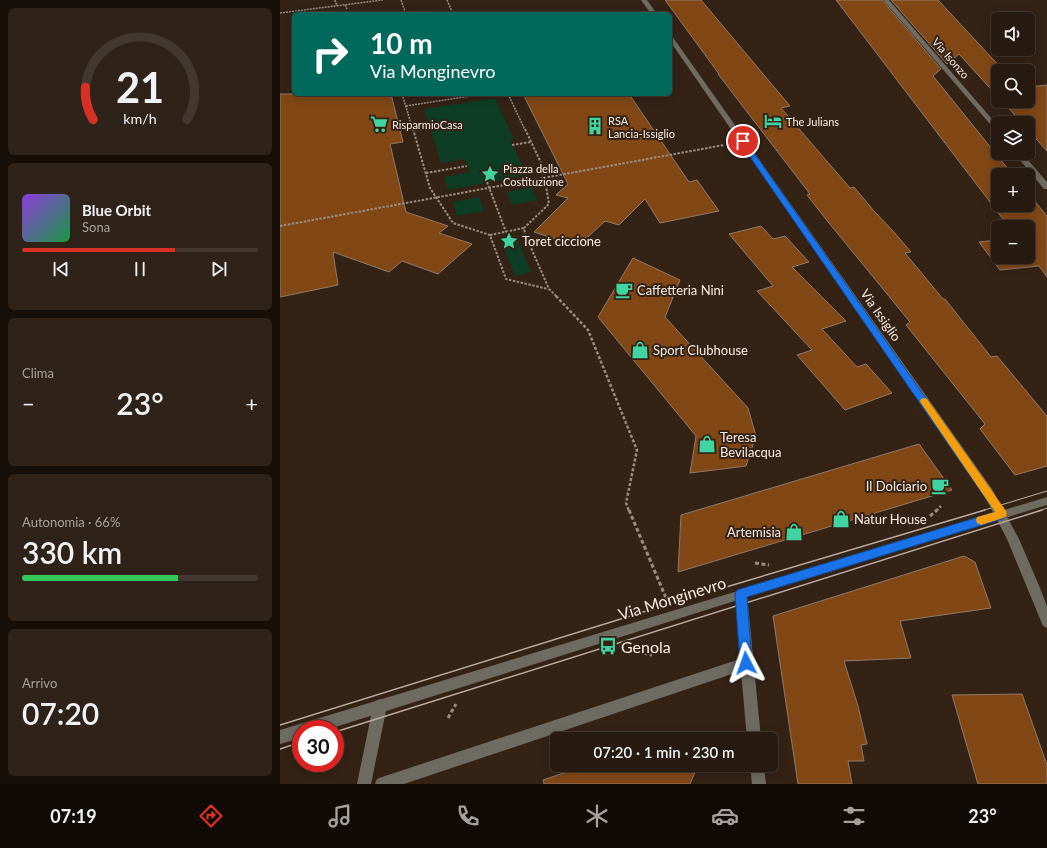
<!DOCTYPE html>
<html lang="it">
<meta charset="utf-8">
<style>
body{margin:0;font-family:Lato,sans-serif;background:#2f2319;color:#f1f3f6;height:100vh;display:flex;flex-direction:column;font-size:15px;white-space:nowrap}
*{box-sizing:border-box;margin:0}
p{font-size:13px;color:#a4a19f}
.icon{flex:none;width:22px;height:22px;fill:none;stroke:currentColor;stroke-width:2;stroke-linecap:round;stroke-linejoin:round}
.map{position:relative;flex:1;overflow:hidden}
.drawer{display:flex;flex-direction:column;gap:8px;padding:8px;background:#150e09;width:280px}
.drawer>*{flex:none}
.hud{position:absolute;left:12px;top:12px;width:380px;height:84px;border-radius:6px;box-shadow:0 2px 10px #0003,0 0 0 1px #433830;background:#00695c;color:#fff;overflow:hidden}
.fabs{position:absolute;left:711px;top:12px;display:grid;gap:8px}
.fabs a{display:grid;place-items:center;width:44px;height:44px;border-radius:6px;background:#271a10;box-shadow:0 2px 10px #0003,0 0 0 1px #433830;font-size:20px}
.speed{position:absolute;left:12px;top:720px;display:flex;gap:8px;font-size:20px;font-weight:700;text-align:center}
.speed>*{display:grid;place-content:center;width:52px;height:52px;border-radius:50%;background:#271a10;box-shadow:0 2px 10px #0003,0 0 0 1px #433830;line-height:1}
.speed .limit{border:6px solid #d22;background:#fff;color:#111}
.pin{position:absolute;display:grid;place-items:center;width:34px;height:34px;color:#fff;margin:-17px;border:2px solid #fff;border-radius:50%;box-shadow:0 1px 4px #0007}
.me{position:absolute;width:44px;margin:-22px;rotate:356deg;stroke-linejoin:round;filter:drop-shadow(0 0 3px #0008)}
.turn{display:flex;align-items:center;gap:14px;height:84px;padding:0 12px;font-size:18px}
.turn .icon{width:52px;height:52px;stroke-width:2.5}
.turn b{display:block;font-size:28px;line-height:34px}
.big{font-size:30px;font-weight:600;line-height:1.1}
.drawer .card{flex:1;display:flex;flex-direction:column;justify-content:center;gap:6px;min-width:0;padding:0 14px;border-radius:6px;background:#2f2319}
.drawer .dial{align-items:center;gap:0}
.dial svg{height:104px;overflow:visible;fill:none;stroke:#433830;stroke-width:7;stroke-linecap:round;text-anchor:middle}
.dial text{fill:#f1f3f6;stroke:none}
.song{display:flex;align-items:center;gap:12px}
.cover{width:48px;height:48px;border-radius:6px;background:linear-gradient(135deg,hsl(270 70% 55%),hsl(140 70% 35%))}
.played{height:4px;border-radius:2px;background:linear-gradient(90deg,#d93025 65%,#433830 65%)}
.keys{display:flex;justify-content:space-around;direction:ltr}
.heat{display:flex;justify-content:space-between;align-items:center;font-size:22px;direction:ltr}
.charge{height:6px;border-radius:3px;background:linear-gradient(90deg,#34c759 66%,#433830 0)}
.trip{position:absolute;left:270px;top:732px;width:228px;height:40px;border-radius:6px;background:#271a10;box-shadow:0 2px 10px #0003,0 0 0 1px #433830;font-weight:600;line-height:40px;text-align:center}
.dock{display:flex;height:64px;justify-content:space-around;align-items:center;background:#100a06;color:#a4a19f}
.dock .icon{width:28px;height:28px}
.dock .on{color:#d93025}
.dock b{font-size:18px;color:#f1f3f6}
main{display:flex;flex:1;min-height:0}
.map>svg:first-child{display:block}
.green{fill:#0d3d24}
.building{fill:#814816;stroke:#907a6a}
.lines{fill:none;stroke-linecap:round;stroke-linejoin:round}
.path-far3{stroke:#9b8c82;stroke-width:1.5;stroke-dasharray:2 1;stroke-linecap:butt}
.path-far2{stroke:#9b8c82;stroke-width:2;stroke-dasharray:2.5 1.5;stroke-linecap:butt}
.path-far1{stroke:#9b8c82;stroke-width:2.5;stroke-dasharray:3 2;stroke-linecap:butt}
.path{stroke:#9b8c82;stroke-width:3;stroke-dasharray:4 2.5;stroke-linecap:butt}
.minor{fill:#6e6b61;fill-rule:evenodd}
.tertiary{fill:#6e6b61;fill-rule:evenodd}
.tram-far1{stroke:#bbaca2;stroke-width:1}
.tram{stroke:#bbaca2;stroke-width:1.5}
.route{fill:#1a73e8;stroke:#114b97}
.slow{fill:#f59e0b}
.labels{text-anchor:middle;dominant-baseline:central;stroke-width:4;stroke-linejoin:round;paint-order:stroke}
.far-street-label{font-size:11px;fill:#faede5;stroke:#342215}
.far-poi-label{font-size:11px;fill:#faede5;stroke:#342215;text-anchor:start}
.poi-label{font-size:13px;fill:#faede5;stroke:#342215;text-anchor:start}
.street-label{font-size:13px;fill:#faede5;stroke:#342215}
.near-street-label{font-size:16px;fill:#faede5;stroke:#342215}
.near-poi-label{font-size:16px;fill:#faede5;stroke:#342215;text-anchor:start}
</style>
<main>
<section class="drawer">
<div class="card dial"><svg viewBox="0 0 100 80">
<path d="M14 69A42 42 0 1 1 86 69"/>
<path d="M14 69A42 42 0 0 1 8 44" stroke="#d93025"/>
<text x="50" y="56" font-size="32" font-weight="700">21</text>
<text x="50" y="72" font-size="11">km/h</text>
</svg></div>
<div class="card">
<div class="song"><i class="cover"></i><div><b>Blue Orbit</b><p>Sona</p></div></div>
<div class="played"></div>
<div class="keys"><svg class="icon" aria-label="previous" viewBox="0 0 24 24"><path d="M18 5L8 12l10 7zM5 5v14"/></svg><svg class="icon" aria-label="pause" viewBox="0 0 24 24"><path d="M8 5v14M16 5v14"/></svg><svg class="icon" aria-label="next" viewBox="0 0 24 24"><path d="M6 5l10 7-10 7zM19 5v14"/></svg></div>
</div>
<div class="card"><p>Clima</p>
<div class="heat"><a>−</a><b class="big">23°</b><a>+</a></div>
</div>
<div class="card"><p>Autonomia · 66%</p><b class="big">330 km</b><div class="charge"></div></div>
<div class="card"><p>Arrivo</p><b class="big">07:20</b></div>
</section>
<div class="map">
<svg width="767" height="784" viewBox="0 0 767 784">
<rect width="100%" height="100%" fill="#342215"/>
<!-- green -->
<g class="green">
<path d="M215,98L234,139L230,140L247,175L168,190L164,177L190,172L185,159L161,163L144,109Z"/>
<path d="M252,187L257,200L232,205L226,192Z"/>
<path d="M199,197L204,211L177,216L173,202Z"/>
<path d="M236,236L251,272L235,276L220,239Z"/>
</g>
<!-- building -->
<g class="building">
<path d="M385,0H421L510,106L501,108L570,188L574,187L594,211L613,231L631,252L625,253L663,299H665L711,357L717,356L767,416V466L735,475L700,429L705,424L626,325L630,322L549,223L527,195L530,194L438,74H439Z"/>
<path d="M556,0H602L661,69L653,76L733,175H718V205H748V193L767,216V277L759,266L720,270L699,242L718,240V257H748V227H729Z"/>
<path d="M611,0H658L724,71H718V97L679,54L667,64Z"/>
<path d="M767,85V151L748,130V123H742L722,101H748V87Z"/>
<path d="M0,94H111L123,142L110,144L126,212L168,226L159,233L192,244L158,274L122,261L109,272L53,252L58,285L0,297Z"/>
<path d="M243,94H349L409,182L417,180L439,211L380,223L365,199L339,225L325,221L308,237L284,242L254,232L288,198L276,195L288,184Z"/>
<path d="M481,226L493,239L505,236L529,262L512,267L566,321L542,329L577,367L586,364L612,393L565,410L517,355L532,350L477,291L493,286L449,234Z"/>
<path d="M353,258L400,280L385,317L468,408L476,436L466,466L410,473L416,436L318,317Z"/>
<path d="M639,444L672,490L398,572L401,515Z"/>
<path d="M684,556L695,562L711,608L620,621L631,658L564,661L578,706L587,744L581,745L584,761H568L572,784H518L493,616Z"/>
<path d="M742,694L767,765V784H698L672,695Z"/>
<path d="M307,765H418L410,784H264L263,780Z"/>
</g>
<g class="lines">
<!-- path-far3 -->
<g class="path-far3">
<path d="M55,0L57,6"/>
<path d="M121,0L126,14"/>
<path d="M167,0L173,14"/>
<path d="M65,5L67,9"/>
<path d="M0,13L103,0"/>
<path d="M122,94L133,130"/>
<path d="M228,94L245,130"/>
<path d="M126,106L203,94"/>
</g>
<!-- path-far2 -->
<g class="path-far2">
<path d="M133,129L150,188L173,223L210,235L226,279L268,289"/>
<path d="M245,129L263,167L269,204L244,228L245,234L269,289L277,297"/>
<path d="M232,145L251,142"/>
<path d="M146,173L187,166"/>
<path d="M207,182L226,232"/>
<path d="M0,226L444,145"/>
<path d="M210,235L244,228"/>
</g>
<!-- path-far1 -->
<g class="path-far1">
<path d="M276,296L308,330L357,450L346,503L349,511"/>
<path d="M656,511L661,506"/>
</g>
<!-- path -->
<g class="path">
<path d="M349,510L386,598"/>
<path d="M650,516L657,510"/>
<path d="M475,563L489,565"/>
<path d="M351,650L372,655"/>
<path d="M168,718L176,704"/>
</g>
<!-- minor -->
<g class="minor">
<path d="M361,0H367L377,14H371Z"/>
<path d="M603,0H609L718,126V132L716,131Z"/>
<path d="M390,35L392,36L712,489L739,539L760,588L767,606V628L763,626L727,539L704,495L390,41Z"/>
<path d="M734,153H742L767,182V189H764Z"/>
<path d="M461,589L465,590L467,594L481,739H467L461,671L124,784H95L97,779L102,777L460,659L455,594L457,590Z"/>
<path d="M100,699L105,701L107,706L91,784H77L93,706L95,701Z"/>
<path d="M470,765H484L486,784H472Z"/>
</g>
<!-- tertiary -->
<path class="tertiary" d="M767,497V505L461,599L49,729H21V738L0,744V730Z"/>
<!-- tram-far1 -->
<g class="tram-far1">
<path d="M701,511L767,491"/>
<path d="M759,511L767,508"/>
</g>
<!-- tram -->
<g class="tram">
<path d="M0,725L389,604L705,510"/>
<path d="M55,732L762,510"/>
<path d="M0,749L21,742"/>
</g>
</g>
<!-- route -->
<path class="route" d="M460,140H465L727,514L726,517L722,519L467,597L472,663L470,667L466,669L462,667L460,663L455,594L457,590L715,512L459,141Z"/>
<!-- slow -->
<path class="slow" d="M644,398L647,399L726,511L727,514L726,517L701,525L697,523L696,520L697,517L715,512L641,403L640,401L641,399Z"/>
<!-- icons -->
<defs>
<g id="hotel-bare" transform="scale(1.38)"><path d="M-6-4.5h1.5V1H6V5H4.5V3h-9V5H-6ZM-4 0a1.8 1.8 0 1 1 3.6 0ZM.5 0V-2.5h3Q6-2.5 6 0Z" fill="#3fd4a2" stroke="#342215" stroke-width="2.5" paint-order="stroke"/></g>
<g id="supermarket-bare" transform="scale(1.38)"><path d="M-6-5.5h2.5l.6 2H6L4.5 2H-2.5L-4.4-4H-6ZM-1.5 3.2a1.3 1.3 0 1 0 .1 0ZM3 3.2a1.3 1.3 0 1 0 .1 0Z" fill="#3fd4a2" stroke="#342215" stroke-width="2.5" paint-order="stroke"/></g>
<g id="building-bare" transform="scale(1.38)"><path d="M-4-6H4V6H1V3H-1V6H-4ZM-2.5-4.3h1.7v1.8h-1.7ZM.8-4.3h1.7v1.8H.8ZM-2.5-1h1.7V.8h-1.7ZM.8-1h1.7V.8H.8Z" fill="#3fd4a2" stroke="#342215" stroke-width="2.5" paint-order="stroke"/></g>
<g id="sight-bare" transform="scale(1.38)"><path d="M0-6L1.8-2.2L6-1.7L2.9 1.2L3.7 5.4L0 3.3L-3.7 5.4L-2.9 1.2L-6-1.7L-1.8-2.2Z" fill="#3fd4a2" stroke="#342215" stroke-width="2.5" paint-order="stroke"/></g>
<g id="cafe-bare" transform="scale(1.38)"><path d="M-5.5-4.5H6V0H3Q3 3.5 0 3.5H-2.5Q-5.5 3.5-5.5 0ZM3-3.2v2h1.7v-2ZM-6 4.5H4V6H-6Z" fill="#3fd4a2" stroke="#342215" stroke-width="2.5" paint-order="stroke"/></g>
<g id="shop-bare" transform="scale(1.38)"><path d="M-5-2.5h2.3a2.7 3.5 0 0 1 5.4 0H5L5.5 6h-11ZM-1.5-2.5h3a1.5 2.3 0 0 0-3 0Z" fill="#3fd4a2" stroke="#342215" stroke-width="2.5" paint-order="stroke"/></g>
<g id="bus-bare" transform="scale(1.38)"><path d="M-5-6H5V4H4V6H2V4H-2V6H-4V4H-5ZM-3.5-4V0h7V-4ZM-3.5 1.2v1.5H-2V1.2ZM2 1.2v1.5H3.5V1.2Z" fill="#3fd4a2" stroke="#342215" stroke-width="2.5" paint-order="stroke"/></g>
</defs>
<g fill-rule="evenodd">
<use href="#hotel-bare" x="493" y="121"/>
<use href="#supermarket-bare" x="99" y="124"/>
<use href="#building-bare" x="315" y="126"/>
<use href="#sight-bare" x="210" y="174"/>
<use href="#sight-bare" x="229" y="241"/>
<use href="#cafe-bare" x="344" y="290"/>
<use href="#shop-bare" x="360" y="350"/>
<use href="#shop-bare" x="427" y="444"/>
<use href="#cafe-bare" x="660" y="486"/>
<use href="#shop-bare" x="561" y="519"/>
<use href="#shop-bare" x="514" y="532"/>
<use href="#bus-bare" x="328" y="646"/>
</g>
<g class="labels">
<!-- far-street labels -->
<g class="far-street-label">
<text transform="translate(671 58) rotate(49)">Via Isonzo</text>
</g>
<!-- far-poi labels -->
<g class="far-poi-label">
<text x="328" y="120">RSA<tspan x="328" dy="13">Lancia-Issiglio</tspan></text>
<text x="506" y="121">The Julians</text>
<text x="112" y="124">RisparmioCasa</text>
<text x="223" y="168">Piazza della<tspan x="223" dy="13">Costituzione</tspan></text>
</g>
<!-- poi labels -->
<g class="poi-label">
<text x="242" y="241">Toret ciccione</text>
<text x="357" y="290">Caffetteria Nini</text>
<text x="373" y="350">Sport Clubhouse</text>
<text x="440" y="437">Teresa<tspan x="440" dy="15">Bevilacqua</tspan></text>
<text x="647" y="486" text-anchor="end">Il Dolciario</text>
<text x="574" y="519">Natur House</text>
<text x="501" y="532" text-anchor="end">Artemisia</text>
</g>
<!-- street labels -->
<g class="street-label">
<text transform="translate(601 315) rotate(55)">Via Issiglio</text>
</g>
<!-- near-street labels -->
<g class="near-street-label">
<text transform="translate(392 598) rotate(-17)">Via Monginevro</text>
</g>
<!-- near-poi labels -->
<g class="near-poi-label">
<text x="341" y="646">Genola</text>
</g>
</g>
</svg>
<div class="fabs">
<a><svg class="icon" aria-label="sound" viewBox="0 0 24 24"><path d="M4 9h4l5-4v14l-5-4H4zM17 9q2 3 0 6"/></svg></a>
<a><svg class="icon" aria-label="search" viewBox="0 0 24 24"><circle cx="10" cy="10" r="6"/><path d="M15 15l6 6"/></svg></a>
<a><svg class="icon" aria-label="layers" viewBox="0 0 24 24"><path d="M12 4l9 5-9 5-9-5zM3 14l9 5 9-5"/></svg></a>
<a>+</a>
<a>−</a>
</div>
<div class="speed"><div class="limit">30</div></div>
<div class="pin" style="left:463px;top:141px;background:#d93025"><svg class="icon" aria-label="arrive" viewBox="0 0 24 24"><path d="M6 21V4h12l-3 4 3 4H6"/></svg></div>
<svg class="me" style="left:466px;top:663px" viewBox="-20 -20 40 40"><path d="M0-17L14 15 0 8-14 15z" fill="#1a73e8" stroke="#fff" stroke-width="4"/></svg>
<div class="trip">07:20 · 1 min · 230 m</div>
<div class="hud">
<div class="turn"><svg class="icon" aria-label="right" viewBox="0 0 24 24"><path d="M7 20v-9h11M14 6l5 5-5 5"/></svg><div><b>10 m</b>Via Monginevro</div></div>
</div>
</div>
</main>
<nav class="dock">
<b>07:19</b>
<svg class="icon on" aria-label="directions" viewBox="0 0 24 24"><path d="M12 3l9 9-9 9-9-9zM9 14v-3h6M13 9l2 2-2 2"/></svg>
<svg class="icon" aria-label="music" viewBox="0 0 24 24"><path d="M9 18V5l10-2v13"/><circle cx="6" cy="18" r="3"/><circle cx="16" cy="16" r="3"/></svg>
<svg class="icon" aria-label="phone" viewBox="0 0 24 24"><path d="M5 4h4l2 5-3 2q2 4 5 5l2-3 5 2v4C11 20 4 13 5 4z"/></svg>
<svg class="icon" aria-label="climate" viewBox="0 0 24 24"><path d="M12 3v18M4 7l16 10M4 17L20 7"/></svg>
<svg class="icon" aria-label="car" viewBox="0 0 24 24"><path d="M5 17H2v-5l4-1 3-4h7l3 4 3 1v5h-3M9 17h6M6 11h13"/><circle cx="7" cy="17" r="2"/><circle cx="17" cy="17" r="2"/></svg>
<svg class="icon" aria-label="filters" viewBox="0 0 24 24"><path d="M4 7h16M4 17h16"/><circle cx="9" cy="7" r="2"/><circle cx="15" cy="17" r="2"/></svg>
<b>23°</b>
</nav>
